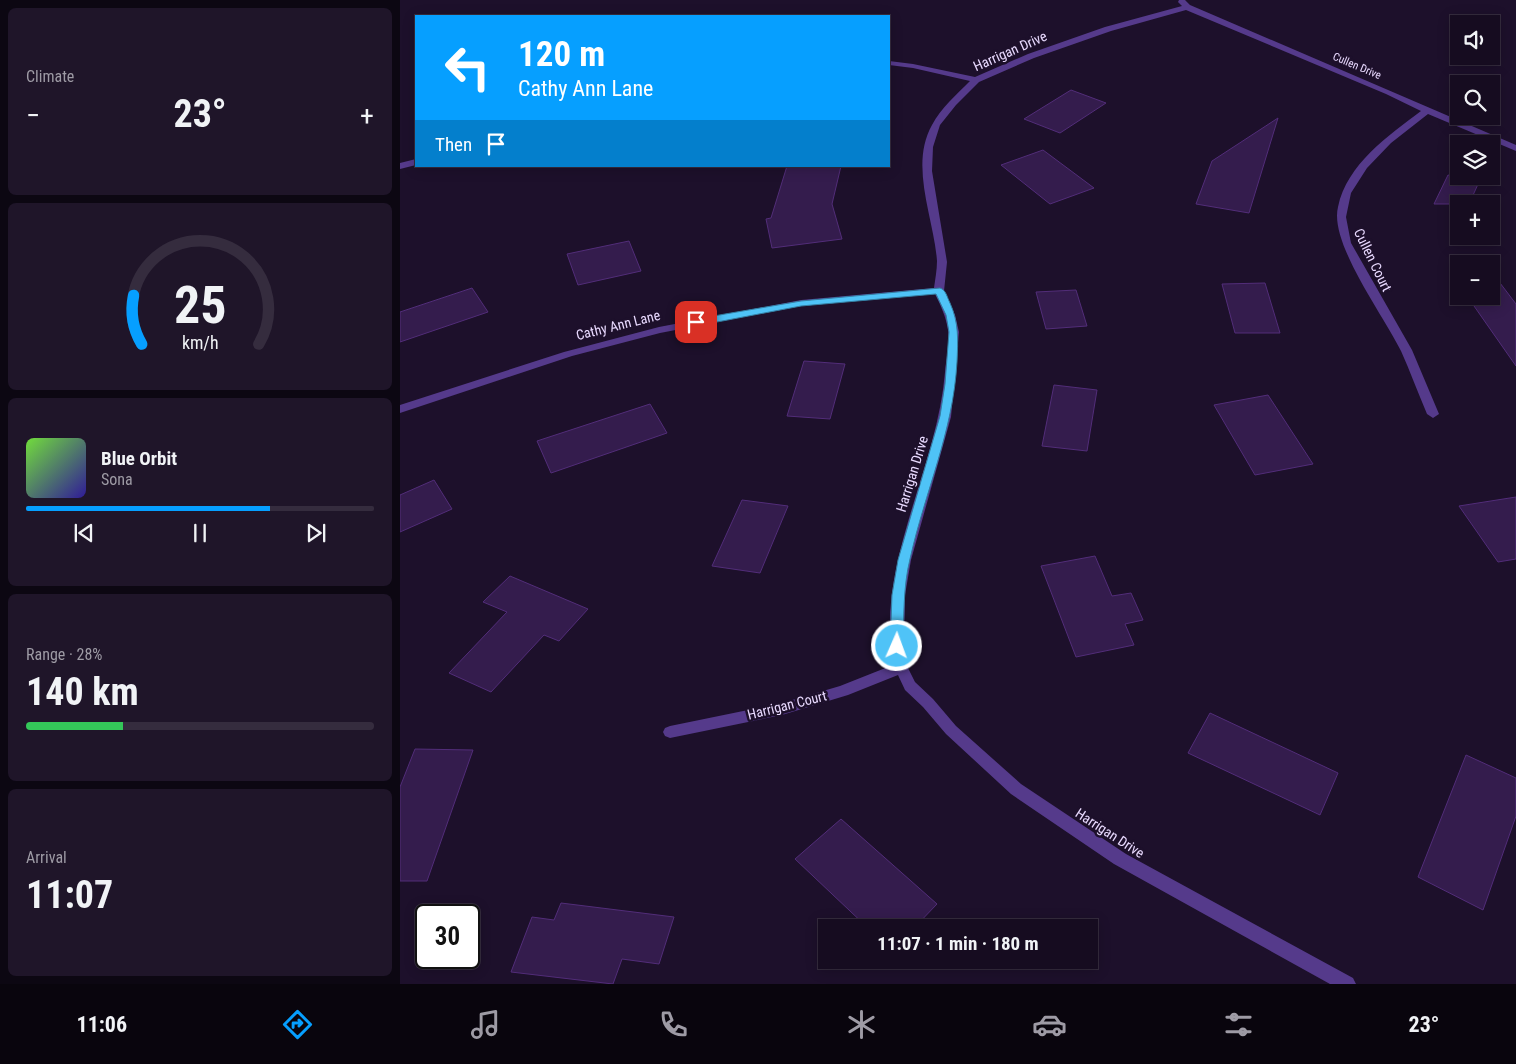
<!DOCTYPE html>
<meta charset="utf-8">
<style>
body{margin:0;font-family:"Roboto Condensed",sans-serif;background:#1f1529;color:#f1f3f6;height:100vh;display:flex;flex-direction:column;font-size:19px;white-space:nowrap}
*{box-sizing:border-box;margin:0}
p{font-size:16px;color:#9e9ba5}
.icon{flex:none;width:28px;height:28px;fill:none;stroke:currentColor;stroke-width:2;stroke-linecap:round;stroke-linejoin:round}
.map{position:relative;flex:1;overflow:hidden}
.side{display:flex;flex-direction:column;gap:8px;padding:8px;background:#0c0712;width:400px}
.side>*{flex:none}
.hud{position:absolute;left:15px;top:15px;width:475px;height:152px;border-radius:0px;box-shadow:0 2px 12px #0003,0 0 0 1px #352c3e;background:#069fff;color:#fff;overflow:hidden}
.fabs{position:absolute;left:1050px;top:15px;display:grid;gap:10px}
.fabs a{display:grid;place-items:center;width:50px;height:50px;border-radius:0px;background:#160c20;box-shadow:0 2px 12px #0003,0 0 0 1px #352c3e;font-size:25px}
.speed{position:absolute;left:15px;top:904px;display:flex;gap:10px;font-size:25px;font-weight:700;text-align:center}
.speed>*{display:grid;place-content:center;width:65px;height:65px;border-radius:50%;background:#160c20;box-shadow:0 2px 12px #0003,0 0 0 1px #352c3e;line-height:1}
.speed .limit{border:2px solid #111;border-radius:8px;background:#fff;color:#111}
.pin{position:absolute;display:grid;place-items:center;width:42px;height:42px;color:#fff;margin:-21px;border-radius:10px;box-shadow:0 2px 8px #0006}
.me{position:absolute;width:55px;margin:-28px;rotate:2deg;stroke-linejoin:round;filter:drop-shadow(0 0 4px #0008)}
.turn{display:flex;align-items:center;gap:18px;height:105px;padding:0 20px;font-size:22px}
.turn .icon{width:65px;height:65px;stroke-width:2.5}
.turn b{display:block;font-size:35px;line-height:42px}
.then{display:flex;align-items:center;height:48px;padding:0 20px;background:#0003;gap:10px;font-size:19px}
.big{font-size:38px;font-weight:700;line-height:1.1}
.side .card{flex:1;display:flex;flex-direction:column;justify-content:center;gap:8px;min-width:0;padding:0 18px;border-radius:8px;background:#1f1529}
.side .dial{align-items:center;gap:0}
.dial svg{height:130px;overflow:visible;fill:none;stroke:#352c3e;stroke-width:7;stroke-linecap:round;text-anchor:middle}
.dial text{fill:#f1f3f6;stroke:none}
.song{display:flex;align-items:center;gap:15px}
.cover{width:60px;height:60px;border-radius:8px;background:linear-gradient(135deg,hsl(100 70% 55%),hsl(250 70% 35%))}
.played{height:5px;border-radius:2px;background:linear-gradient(90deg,#069fff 70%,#352c3e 70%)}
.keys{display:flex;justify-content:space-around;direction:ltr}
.heat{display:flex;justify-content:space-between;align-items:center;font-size:28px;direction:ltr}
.charge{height:8px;border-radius:4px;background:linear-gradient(90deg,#34c759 28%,#352c3e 0)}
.trip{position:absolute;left:418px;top:919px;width:280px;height:50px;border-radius:0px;background:#160c20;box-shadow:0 2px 12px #0003,0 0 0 1px #352c3e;font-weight:700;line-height:50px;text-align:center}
.dock{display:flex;height:80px;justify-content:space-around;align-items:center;background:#09050d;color:#9e9ba5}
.dock .icon{width:35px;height:35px}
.dock .selected{color:#069fff}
.dock b{font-size:22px;color:#f1f3f6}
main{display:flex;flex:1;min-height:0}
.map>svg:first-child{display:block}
.building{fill:#341c4d;stroke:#522d79}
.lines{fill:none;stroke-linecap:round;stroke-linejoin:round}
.street{fill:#553a8b;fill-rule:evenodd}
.route{fill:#4fc3f7;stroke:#337fa1}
.labels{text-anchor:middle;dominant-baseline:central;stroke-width:5;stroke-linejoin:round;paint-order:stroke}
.far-street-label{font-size:11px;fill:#e9daff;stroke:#1d102b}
.street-label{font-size:14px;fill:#e9daff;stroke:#1d102b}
</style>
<main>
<section class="side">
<div class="card"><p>Climate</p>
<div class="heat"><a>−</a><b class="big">23°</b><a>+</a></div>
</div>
<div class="card dial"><svg viewBox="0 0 100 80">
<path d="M14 69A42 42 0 1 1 86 69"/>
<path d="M14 69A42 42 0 0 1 9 39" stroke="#069fff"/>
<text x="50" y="56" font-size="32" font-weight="700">25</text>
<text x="50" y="72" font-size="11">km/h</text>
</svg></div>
<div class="card">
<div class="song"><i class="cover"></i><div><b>Blue Orbit</b><p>Sona</p></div></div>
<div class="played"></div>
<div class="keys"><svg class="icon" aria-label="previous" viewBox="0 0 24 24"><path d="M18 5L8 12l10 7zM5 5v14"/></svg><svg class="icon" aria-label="pause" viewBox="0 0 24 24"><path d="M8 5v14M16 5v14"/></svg><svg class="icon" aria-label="next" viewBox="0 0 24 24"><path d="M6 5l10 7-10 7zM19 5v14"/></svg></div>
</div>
<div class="card"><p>Range · 28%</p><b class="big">140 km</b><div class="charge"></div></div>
<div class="card"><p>Arrival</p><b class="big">11:07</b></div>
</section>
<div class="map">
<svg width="1116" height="984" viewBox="0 0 1116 984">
<rect width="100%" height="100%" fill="#1d102b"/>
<!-- building -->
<g class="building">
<path d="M671,90L706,103L660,133L624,119Z"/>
<path d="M878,118L849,213L796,204L812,161Z"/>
<path d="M643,150L694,188L650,204L601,165Z"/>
<path d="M387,166H441L432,204L442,239L372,248L366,219L371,218Z"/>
<path d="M1048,175L1079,182L1069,204H1034Z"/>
<path d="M229,241L241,271L178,285L167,254Z"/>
<path d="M1091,279H1097L1116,304V366L1067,296H1091Z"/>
<path d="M865,283L880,333H835L822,284Z"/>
<path d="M72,288L88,312L0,342V312Z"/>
<path d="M676,290L687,326L646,329L636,292Z"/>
<path d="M404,361L445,364L430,419L387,416Z"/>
<path d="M654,385L697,390L687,451L642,446Z"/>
<path d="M868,395L913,464L855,475L814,405Z"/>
<path d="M250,404L267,433L151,473L137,441Z"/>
<path d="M34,480L52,509L0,532V495Z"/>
<path d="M1116,497V559L1098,562L1059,506Z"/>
<path d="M342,500L388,506L360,573L312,566Z"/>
<path d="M695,556L712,596L731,593L743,620L725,624L734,645L676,657L641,566Z"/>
<path d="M110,576L188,609L159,641L144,635L91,692L49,673L107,612L83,602Z"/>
<path d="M810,713L938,773L920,815L788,753Z"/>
<path d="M15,749L73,750L27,881H0V787Z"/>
<path d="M1066,755L1116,778V816L1083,910L1018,877Z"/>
<path d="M441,819L537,904L514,928H468L395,859Z"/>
<path d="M161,903L274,917L259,964L222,959L213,984L111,972L132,917L154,920Z"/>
</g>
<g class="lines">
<!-- street -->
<g class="street">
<path d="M779,0H785L790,5L1116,145V151L1028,114L991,143L967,168L951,193L946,217L951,243L1012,350L1039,414L1033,418L1027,414C1018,393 1010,371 1001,351C984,316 929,243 938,207C947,164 988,136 1021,111L986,94L786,10L711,31L634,58L579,82L556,105L540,125L533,147L532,171L547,262L544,291L555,315L559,332L551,417L511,560L505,595L504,646L508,668L515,682L533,699L556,726L621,784L726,854L953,978L956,984H930L714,864L611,794L546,734L523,707L505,690L498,675L448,695L382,715L270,738L265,736L263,732L265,728L270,726L382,703L440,686L493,665C475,563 537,471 545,372C546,359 550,343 548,330C546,317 541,306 535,294L401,306L260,333L172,356L0,413V405L164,352L259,327L401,300L534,288C535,280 537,270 537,261C534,218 509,166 532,125C541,108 557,94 570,81L513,68L489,65V61L513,64L575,77L628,54L705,27L782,6L778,2Z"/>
<path d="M16,159V165L0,169V163Z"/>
</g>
</g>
<!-- route -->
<path class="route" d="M540,288C546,290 547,297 550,303C559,323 558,340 557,362C553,433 525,491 510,559C503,587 504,617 503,646L501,650H492L490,646L492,595L498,560L540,416L545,384L549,332L546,315L536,294L401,306L296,326L291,322L296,319L401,301Z"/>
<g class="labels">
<!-- far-street labels -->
<g class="far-street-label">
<text transform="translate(957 66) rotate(23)">Cullen Drive</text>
</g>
<!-- street labels -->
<g class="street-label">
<text transform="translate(610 51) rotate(-24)">Harrigan Drive</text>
<text transform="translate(973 260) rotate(64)">Cullen Court</text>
<text transform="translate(218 325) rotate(-14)">Cathy Ann Lane</text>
<text transform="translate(512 474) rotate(-73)">Harrigan Drive</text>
<text transform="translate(387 705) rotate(-14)">Harrigan Court</text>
<text transform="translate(710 833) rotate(33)">Harrigan Drive</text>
</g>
</g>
</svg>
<div class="fabs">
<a><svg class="icon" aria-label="sound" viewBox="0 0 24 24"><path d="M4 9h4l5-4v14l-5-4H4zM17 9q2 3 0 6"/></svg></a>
<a><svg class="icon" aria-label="search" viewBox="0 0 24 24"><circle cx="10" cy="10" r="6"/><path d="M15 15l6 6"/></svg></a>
<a><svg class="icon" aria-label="layers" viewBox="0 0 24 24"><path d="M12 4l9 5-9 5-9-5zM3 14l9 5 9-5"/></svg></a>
<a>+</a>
<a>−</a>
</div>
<div class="speed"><div class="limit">30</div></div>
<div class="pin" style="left:296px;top:322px;background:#d93025"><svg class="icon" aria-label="arrive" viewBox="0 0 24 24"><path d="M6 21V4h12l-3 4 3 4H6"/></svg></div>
<svg class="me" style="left:497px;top:646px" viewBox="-20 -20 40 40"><circle r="17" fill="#4fc3f7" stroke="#fff" stroke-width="3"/><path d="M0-11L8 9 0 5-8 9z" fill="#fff"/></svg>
<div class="trip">11:07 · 1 min · 180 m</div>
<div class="hud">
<div class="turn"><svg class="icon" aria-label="left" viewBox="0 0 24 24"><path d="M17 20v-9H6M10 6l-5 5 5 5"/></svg><div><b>120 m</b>Cathy Ann Lane</div></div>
<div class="then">Then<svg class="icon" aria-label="arrive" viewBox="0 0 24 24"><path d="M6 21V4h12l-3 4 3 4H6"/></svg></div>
</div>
</div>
</main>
<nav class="dock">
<b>11:06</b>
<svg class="icon selected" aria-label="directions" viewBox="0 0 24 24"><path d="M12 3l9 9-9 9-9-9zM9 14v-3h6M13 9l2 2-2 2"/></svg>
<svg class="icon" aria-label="music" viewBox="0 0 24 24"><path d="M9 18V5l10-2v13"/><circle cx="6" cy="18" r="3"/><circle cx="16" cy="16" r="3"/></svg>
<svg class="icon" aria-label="phone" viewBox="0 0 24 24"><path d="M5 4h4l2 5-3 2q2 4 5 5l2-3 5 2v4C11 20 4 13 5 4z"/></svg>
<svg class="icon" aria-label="climate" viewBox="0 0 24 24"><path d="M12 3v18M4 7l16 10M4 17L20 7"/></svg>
<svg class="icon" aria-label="car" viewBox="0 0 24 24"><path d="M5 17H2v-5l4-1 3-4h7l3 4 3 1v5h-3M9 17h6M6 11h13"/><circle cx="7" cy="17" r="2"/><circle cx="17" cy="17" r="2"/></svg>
<svg class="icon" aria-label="filters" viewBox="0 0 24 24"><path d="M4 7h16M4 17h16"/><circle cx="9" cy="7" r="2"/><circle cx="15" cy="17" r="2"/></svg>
<b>23°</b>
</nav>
